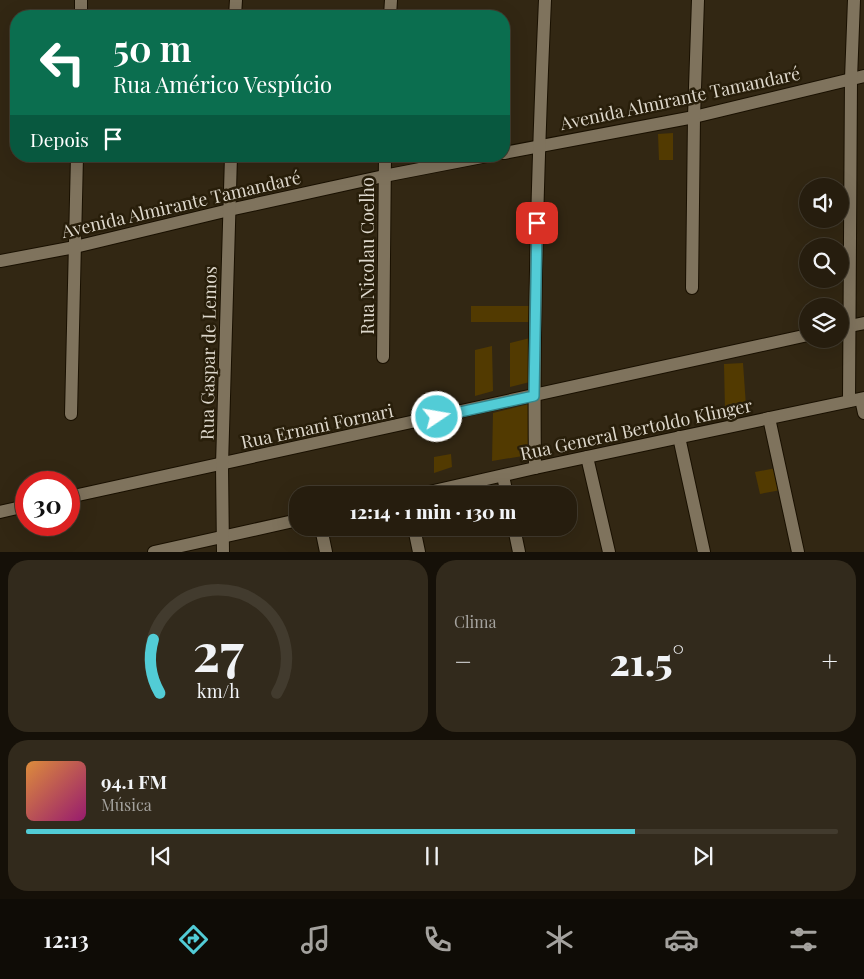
<!DOCTYPE html>
<html lang="pt">
<meta charset="utf-8">
<style>
body{margin:0;font-family:"Playfair Display",serif;background:#322a1c;color:#f1f3f6;height:100vh;display:flex;flex-direction:column;font-size:19px;white-space:nowrap}
*{box-sizing:border-box;margin:0}
p{font-size:16px;color:#a4a29e}
.icon{flex:none;width:28px;height:28px;fill:none;stroke:currentColor;stroke-width:2;stroke-linecap:round;stroke-linejoin:round}
.map{position:relative;height:552px;overflow:hidden}
.side{display:flex;flex-direction:column;gap:8px;padding:8px;background:#151008;flex:1}
.side>*{flex:none}
.top-card{position:absolute;left:10px;top:10px;width:500px;height:152px;border-radius:20px;box-shadow:0 5px 20px #0002,0 0 0 1px #423b2e;background:#0b6e4f;color:#fff;overflow:hidden}
.fabs{position:absolute;left:799px;top:178px;display:grid;gap:10px}
.fabs a{display:grid;place-items:center;width:50px;height:50px;border-radius:50%;background:#261d0e;box-shadow:0 5px 20px #0002,0 0 0 1px #423b2e;font-size:25px}
.speed{position:absolute;left:15px;top:471px;display:flex;gap:10px;font-size:25px;font-weight:700;text-align:center}
.speed>*{display:grid;place-content:center;width:65px;height:65px;border-radius:50%;background:#261d0e;box-shadow:0 5px 20px #0002,0 0 0 1px #423b2e;line-height:1}
.speed .limit{border:8px solid #d22;background:#fff;color:#111}
.pin{position:absolute;display:grid;place-items:center;width:42px;height:42px;color:#fff;margin:-21px;border-radius:10px;box-shadow:0 2px 8px #0006}
.me{position:absolute;width:55px;margin:-28px;rotate:78deg;stroke-linejoin:round;filter:drop-shadow(0 0 4px #0008)}
.turn{display:flex;align-items:center;gap:18px;height:105px;padding:0 20px;font-size:22px}
.turn .icon{width:65px;height:65px;stroke-width:2.5}
.turn b{display:block;font-size:35px;line-height:42px}
.then{display:flex;align-items:center;height:48px;padding:0 20px;background:#0003;gap:10px;font-size:19px}
.big{font-size:38px;font-weight:800;line-height:1.1}
.side .widget{flex:1;display:flex;flex-direction:column;justify-content:center;gap:8px;min-width:0;padding:0 18px;border-radius:20px;background:#322a1c}
.side .dial{align-items:center;gap:0}
.dial svg{height:130px;overflow:visible;fill:none;stroke:#423b2e;stroke-width:7;stroke-linecap:round;text-anchor:middle}
.dial text{fill:#f1f3f6;stroke:none}
.song{display:flex;align-items:center;gap:15px}
.cover{width:60px;height:60px;border-radius:8px;background:linear-gradient(135deg,hsl(30 70% 55%),hsl(320 70% 35%))}
.played{height:5px;border-radius:2px;background:linear-gradient(90deg,#52ccd6 75%,#423b2e 75%)}
.keys{display:flex;justify-content:space-around;direction:ltr}
.heat{display:flex;justify-content:space-between;align-items:center;font-size:28px;direction:ltr}
.side .tiles{flex:1;display:grid;gap:8px;grid-template-columns:1fr 1fr}
.widget:last-child{grid-column:span 2}
.trip{position:absolute;left:289px;top:486px;width:288px;height:50px;border-radius:20px;background:#261d0e;box-shadow:0 5px 20px #0002,0 0 0 1px #423b2e;font-weight:800;line-height:50px;text-align:center}
.dock{display:flex;height:80px;justify-content:space-around;align-items:center;background:#0f0c06;color:#a4a29e}
.dock .icon{width:35px;height:35px}
.dock .active{color:#52ccd6}
.dock b{font-size:22px;color:#f1f3f6}
.map>svg:first-child{display:block}
.building{fill:#523a01}
.lines{fill:none;stroke-linecap:round;stroke-linejoin:round}
.minor-casing{stroke:#191000;stroke-width:14}
.tertiary-casing{stroke:#191000;stroke-width:14}
.minor{stroke:#7f735d;stroke-width:12}
.tertiary{stroke:#7f735d;stroke-width:12}
.route-casing{stroke:#35858b;stroke-width:12}
.route{stroke:#52ccd6;stroke-width:9}
.labels{text-anchor:middle;dominant-baseline:central;stroke-width:5;stroke-linejoin:round;paint-order:stroke}
.street-label{font-size:18px;fill:#ddd7cb;stroke:#281e0a}
</style>
<div class="map">
<svg width="864" height="552" viewBox="0 0 864 552">
<rect width="100%" height="100%" fill="#322713"/>
<!-- building -->
<g class="building">
<path d="M673,133V160H659L658,134Z"/>
<rect x="471" y="306" width="62" height="16"/>
<path d="M530,338V382L510,387V343Z"/>
<path d="M492,346L493,391L475,396V350Z"/>
<path d="M743,363L746,406L725,410L724,364Z"/>
<path d="M529,404V455L492,461L493,413Z"/>
<path d="M451,454L452,467L434,473V457Z"/>
<path d="M776,468L781,490L760,494L755,472Z"/>
</g>
<g class="lines">
<!-- minor casing -->
<g class="minor-casing">
<g id="minor">
<path d="M81,16V0"/>
<path d="M390,16L391,0"/>
<path d="M504,153L694,117L864,76"/>
<path d="M0,261L75,247L229,210L384,176L487,156"/>
<path d="M692,288L694,117L698,0"/>
<path d="M840,328L864,323"/>
<path d="M383,357L385,156"/>
<path d="M861,399L864,413"/>
<path d="M849,401L851,79L854,0"/>
<path d="M71,414L77,156"/>
<path d="M769,418L798,552"/>
<path d="M679,437L704,552"/>
<path d="M587,457L609,552"/>
<path d="M535,468C533,312 538,156 545,0"/>
<path d="M503,476L507,495"/>
<path d="M416,495L535,468L864,398"/>
<path d="M69,497L808,335"/>
<path d="M0,512L26,506"/>
<path d="M321,528L326,552"/>
<path d="M414,528L419,552"/>
<path d="M514,528L519,552"/>
<path d="M154,552L298,520"/>
</g>
</g>
<!-- tertiary casing -->
<g class="tertiary-casing">
<g id="tertiary">
<path d="M235,16L236,0"/>
<path d="M223,552L222,465L231,156"/>
</g>
</g>
<!-- minor -->
<use href="#minor" class="minor"/>
<!-- tertiary -->
<use href="#tertiary" class="tertiary"/>
</g>
<g class="lines">
<!-- route casing -->
<g class="route-casing">
<path id="route" d="M437,417L534,396L537,223"/>
</g>
<!-- route -->
<use href="#route" class="route"/>
</g>
<g class="labels">
<!-- street labels -->
<g class="street-label">
<text transform="translate(680 98) rotate(-12)">Avenida Almirante Tamandaré</text>
<text transform="translate(181 204) rotate(-13)">Avenida Almirante Tamandaré</text>
<text transform="translate(367 256) rotate(-90)">Rua Nicolau Coelho</text>
<text transform="translate(208 353) rotate(-89)">Rua Gaspar de Lemos</text>
<text transform="translate(317 426) rotate(-12)">Rua Ernani Fornari</text>
<text transform="translate(636 429) rotate(-12)">Rua General Bertoldo Klinger</text>
</g>
</g>
</svg>
<div class="fabs">
<a><svg class="icon" aria-label="sound" viewBox="0 0 24 24"><path d="M4 9h4l5-4v14l-5-4H4zM17 9q2 3 0 6"/></svg></a>
<a><svg class="icon" aria-label="search" viewBox="0 0 24 24"><circle cx="10" cy="10" r="6"/><path d="M15 15l6 6"/></svg></a>
<a><svg class="icon" aria-label="layers" viewBox="0 0 24 24"><path d="M12 4l9 5-9 5-9-5zM3 14l9 5 9-5"/></svg></a>
</div>
<div class="speed"><div class="limit">30</div></div>
<div class="pin" style="left:537px;top:223px;background:#d93025"><svg class="icon" aria-label="arrive" viewBox="0 0 24 24"><path d="M6 21V4h12l-3 4 3 4H6"/></svg></div>
<svg class="me" style="left:437px;top:417px" viewBox="-20 -20 40 40"><circle r="17" fill="#52ccd6" stroke="#fff" stroke-width="3"/><path d="M0-11L8 9 0 5-8 9z" fill="#fff"/></svg>
<div class="trip">12:14 · 1 min · 130 m</div>
<div class="top-card">
<div class="turn"><svg class="icon" aria-label="left" viewBox="0 0 24 24"><path d="M17 20v-9H6M10 6l-5 5 5 5"/></svg><div><b>50 m</b>Rua Américo Vespúcio</div></div>
<div class="then">Depois<svg class="icon" aria-label="arrive" viewBox="0 0 24 24"><path d="M6 21V4h12l-3 4 3 4H6"/></svg></div>
</div>
</div>
<section class="side">
<div class="tiles">
<div class="widget dial"><svg viewBox="0 0 100 80">
<path d="M14 69A42 42 0 1 1 86 69"/>
<path d="M14 69A42 42 0 0 1 10 36" stroke="#52ccd6"/>
<text x="50" y="56" font-size="32" font-weight="700">27</text>
<text x="50" y="72" font-size="11">km/h</text>
</svg></div>
<div class="widget"><p>Clima</p>
<div class="heat"><a>−</a><b class="big">21.5°</b><a>+</a></div>
</div>
<div class="widget">
<div class="song"><i class="cover"></i><div><b>94.1 FM</b><p>Música</p></div></div>
<div class="played"></div>
<div class="keys"><svg class="icon" aria-label="previous" viewBox="0 0 24 24"><path d="M18 5L8 12l10 7zM5 5v14"/></svg><svg class="icon" aria-label="pause" viewBox="0 0 24 24"><path d="M8 5v14M16 5v14"/></svg><svg class="icon" aria-label="next" viewBox="0 0 24 24"><path d="M6 5l10 7-10 7zM19 5v14"/></svg></div>
</div>
</div>
</section>
<nav class="dock">
<b>12:13</b>
<svg class="icon active" aria-label="directions" viewBox="0 0 24 24"><path d="M12 3l9 9-9 9-9-9zM9 14v-3h6M13 9l2 2-2 2"/></svg>
<svg class="icon" aria-label="music" viewBox="0 0 24 24"><path d="M9 18V5l10-2v13"/><circle cx="6" cy="18" r="3"/><circle cx="16" cy="16" r="3"/></svg>
<svg class="icon" aria-label="phone" viewBox="0 0 24 24"><path d="M5 4h4l2 5-3 2q2 4 5 5l2-3 5 2v4C11 20 4 13 5 4z"/></svg>
<svg class="icon" aria-label="climate" viewBox="0 0 24 24"><path d="M12 3v18M4 7l16 10M4 17L20 7"/></svg>
<svg class="icon" aria-label="car" viewBox="0 0 24 24"><path d="M5 17H2v-5l4-1 3-4h7l3 4 3 1v5h-3M9 17h6M6 11h13"/><circle cx="7" cy="17" r="2"/><circle cx="17" cy="17" r="2"/></svg>
<svg class="icon" aria-label="filters" viewBox="0 0 24 24"><path d="M4 7h16M4 17h16"/><circle cx="9" cy="7" r="2"/><circle cx="15" cy="17" r="2"/></svg>
</nav>
